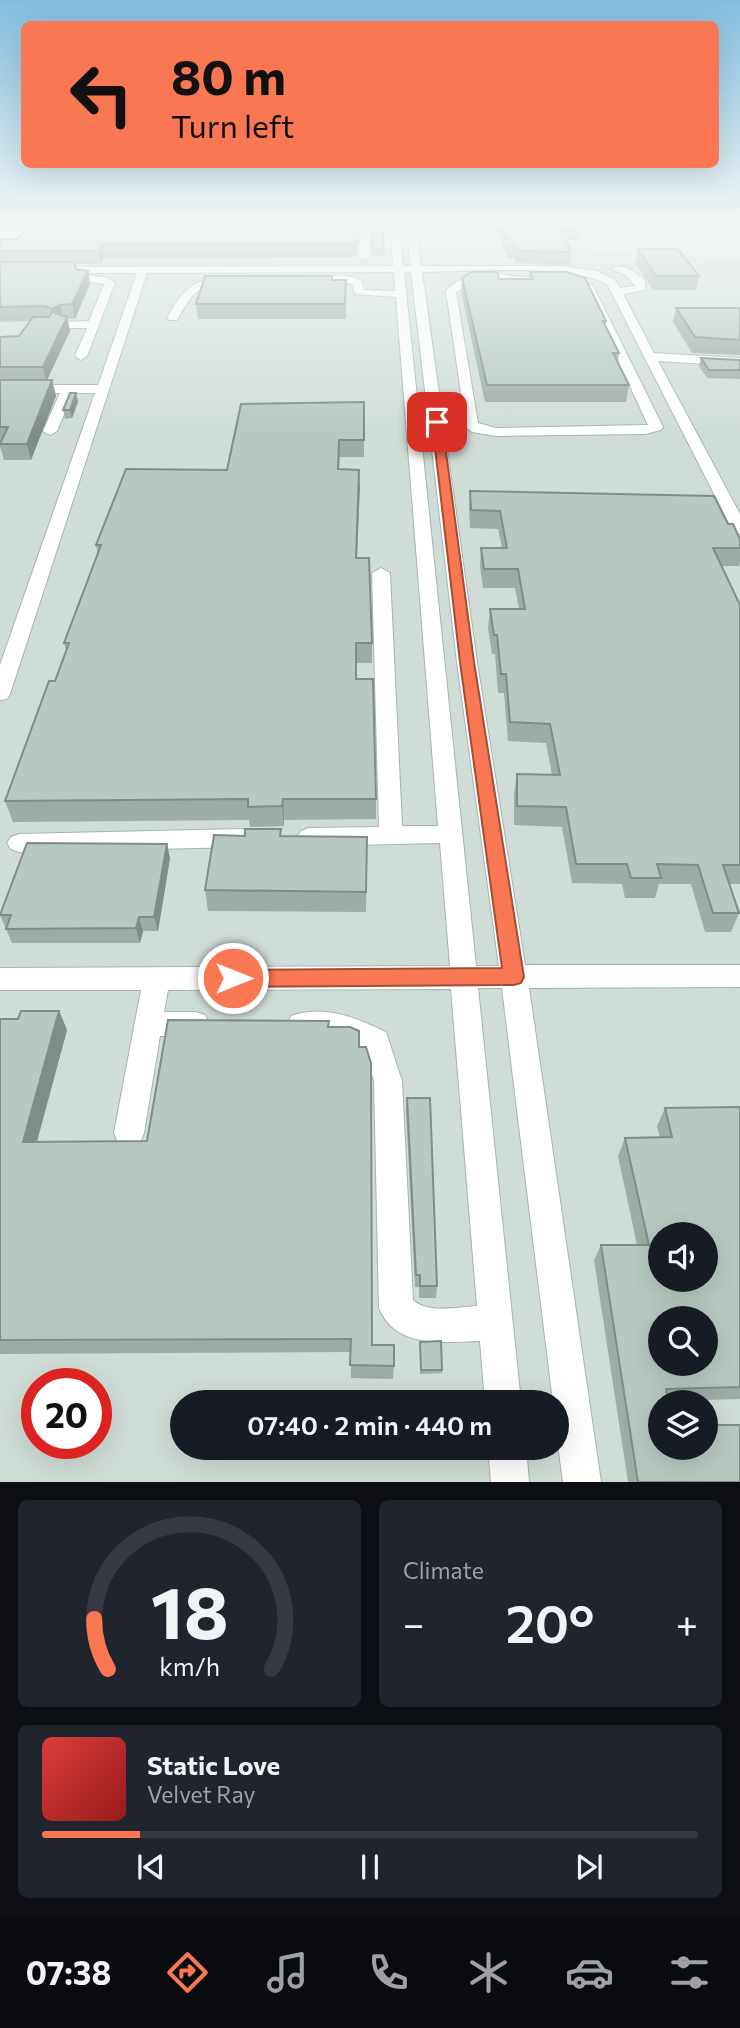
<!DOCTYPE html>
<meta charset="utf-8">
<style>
body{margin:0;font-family:Commissioner,sans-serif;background:#20242c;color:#f1f3f6;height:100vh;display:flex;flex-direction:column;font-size:26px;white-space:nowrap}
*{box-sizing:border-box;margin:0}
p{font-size:23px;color:#9ea1a6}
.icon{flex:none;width:38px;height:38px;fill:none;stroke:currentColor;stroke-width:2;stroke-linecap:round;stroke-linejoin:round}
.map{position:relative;height:1482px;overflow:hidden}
.details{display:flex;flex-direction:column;gap:18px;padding:18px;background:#0d0f14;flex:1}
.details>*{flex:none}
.banner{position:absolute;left:21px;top:21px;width:698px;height:147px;border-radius:10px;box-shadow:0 7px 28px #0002;background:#fa7753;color:#111;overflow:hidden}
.buttons{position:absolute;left:648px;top:1222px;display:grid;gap:14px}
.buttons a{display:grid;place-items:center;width:70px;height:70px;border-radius:50%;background:#171b24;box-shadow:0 7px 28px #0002;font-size:35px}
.speed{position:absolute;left:21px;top:1368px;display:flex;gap:14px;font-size:35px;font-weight:700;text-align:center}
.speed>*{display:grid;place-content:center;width:91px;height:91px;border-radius:50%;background:#171b24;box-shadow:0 7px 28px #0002;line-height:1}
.speed .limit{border:10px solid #d22;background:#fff;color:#111}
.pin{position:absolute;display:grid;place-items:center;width:60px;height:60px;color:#fff;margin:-30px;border-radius:14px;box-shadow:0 4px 10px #0006}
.me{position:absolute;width:77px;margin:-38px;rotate:90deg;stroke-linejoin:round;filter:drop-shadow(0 0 5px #0008)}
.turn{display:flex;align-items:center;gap:24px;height:147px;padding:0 35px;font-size:32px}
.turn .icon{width:91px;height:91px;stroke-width:2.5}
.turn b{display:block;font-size:49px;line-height:60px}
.big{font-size:52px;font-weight:600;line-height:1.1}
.details .card{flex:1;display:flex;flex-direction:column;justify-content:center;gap:10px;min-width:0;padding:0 24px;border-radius:10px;background:#20242c}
.details .dial{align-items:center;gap:0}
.dial svg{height:182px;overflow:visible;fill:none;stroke:#363941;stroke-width:7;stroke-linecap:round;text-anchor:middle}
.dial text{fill:#f1f3f6;stroke:none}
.song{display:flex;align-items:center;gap:21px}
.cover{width:84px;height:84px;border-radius:10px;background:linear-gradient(135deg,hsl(0 70% 55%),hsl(0 70% 35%))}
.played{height:7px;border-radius:4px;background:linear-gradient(90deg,#fa7753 15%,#363941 15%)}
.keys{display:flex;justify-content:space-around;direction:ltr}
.heat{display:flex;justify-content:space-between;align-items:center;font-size:38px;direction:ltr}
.details .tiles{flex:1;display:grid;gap:18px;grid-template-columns:1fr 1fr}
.card:last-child{grid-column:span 2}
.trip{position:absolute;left:170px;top:1390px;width:399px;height:70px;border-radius:35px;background:#171b24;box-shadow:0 7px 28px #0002;font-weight:600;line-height:70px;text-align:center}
.menu{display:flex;height:112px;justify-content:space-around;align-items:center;background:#090b0e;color:#9ea1a6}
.menu .icon{width:49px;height:49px}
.menu .active{color:#fa7753}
.menu b{font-size:32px;color:#f1f3f6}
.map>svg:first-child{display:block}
.built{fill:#d0ddd6;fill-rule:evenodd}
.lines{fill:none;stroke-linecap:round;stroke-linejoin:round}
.minor-casing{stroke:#a4b5ae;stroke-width:2}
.minor{fill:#fff;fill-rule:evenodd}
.wall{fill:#9daca5}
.shaded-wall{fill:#808c86}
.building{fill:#b7c8c0;stroke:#808c86;stroke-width:2;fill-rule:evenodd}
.route{fill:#fa7753;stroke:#a24d36;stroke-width:2}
</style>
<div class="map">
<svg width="740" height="1482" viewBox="0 0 740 1482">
<rect width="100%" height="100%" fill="#e1ede7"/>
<!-- built -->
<path class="built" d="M0,222H600L592,250L740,259V1482H0ZM660,1234H705V1279H660ZM660,1318H705V1363H660ZM37,1384H96V1444H37ZM182,1402H556V1447H182ZM660,1402H705V1447H660Z"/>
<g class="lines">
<!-- minor casing -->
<g class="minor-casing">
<g id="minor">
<path d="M311,222L517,223V227L514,228H415L421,266H560L597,271L615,280L620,288L635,286L626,275L612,269C623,262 637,273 645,281V290L623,294L654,353L740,358V366L658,361L740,514V534L732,529L607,284C566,263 470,272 422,272L477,662L525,965H740V987L529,988L601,1482H563L556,1430V1402H553L502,988H478L521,1402H485L480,1341C443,1342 396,1349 379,1308L374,1081L364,1049L340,1037H301L291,1034L287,1025L291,1016C325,1004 356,1018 386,1032L402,1081L413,1300C428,1314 458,1307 477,1306L451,989L168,990L164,1012H195L205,1015L209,1024L205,1033L195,1036H160L144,1133L140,1143L129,1148L118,1143L114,1133L141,990H0V968L450,966L440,843L309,846L301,843L297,837L301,831L309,828L379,827L372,573L381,568L390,573L402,826H438L396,297L355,294L352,284L327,278C335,273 354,276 362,281L364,290L395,291L394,272L147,273L10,694L7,699L0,700V665L95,393H73L57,431L50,435L43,431L60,393H0V385H98L137,273H0V267L393,266L390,226H370L369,257L364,260L359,257L361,226H319L317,235L291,238L286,235L310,231ZM399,226H406L411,266H403ZM404,272H411L457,662L499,966H476Z"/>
<path d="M0,232H49L54,235L49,238H0Z"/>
<path d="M503,274C533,282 564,271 593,286L663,427L661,430L645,434L496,436L472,432L466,427L446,291C460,274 482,275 503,274ZM502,280C530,289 559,277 585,290L648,425L496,428L478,423L456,292L471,283Z"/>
<path d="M83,275L105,277L115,283L87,356L81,360L75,356L87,328H63L57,325L63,322L89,321L104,284L79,280L78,278Z"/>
<path d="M223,277L227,278V282C193,288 194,292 177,320H169L167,318C181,292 192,279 223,277Z"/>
<path d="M242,829L250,832L254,838L250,844L242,847L19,852L11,849L7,843L11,837L19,834Z"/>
<path d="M488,1447H526L529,1482H491Z"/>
</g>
</g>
<!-- minor -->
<use href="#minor" class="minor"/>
</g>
<!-- wall -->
<g class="wall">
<path d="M358,222L357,257L104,258L101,264H75L76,269L88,271L90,284L75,319H67L70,331L47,380H52L56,396L31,460H4L0,446V337L19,336L30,321L0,322V239L338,228Z"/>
<path d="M488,222H581V229L575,240H566L571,252L570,265L516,263L514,258H507L499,233L487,231Z"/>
<path d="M373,223L384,249V256H372Z"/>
<path d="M638,249L699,276L696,290H653L635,263Z"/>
<path d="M530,272L606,321V326L619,353L618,362L629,385L626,402H485L461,292L462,278L529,279Z"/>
<path d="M332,280H346V319H198L196,304Z"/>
<path d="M676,308H740V355L692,353L673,322Z"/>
<path d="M701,358L740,362V379L707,378L699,366Z"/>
<path d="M76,393L78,402L72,418L65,419L63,410Z"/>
<path d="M364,402V457H340L339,469L359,470L357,558L372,643V663H356V679L376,799V819L284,820V826L250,827L249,820L13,822L5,801L55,681L66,651L64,643L98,554L96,545L227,470Z"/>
<path d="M470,491L728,524L740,539V563L739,566H721L740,605V884H729L739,913L731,932H705L691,884H659L655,898H625L622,884L572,883L562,827L514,825V793L517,774L552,775L546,743L508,741L504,693H498L495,654H492L488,628L490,609H519L515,588H483L480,566L481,548H502L498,529L470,528L469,509Z"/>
<path d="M281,829V836L367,837L366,912L208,911L205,890L245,836Z"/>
<path d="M170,858L158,931H143L140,943H12L0,915Z"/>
<path d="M59,1011L67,1030L37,1142L147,1141L329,1021V1027L359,1047L372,1345L394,1366L393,1379L351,1378V1352L0,1354V1019H18Z"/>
<path d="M407,1098L437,1286L436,1298H419V1287H415L406,1112Z"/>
<path d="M740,1107V1399L668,1401L660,1447L740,1482H628L594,1260L601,1245H637L618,1156L625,1138H660L657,1126L665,1108Z"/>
<path d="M420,1345L442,1370V1373L420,1374Z"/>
</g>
<!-- shaded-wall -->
<g class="shaded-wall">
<path d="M579,222H581V229L575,240L577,228Z"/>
<path d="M102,244L104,258L101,264L99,251Z"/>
<path d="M88,271L90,284L75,319L72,304Z"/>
<path d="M60,305L63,319L55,324L51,309Z"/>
<path d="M67,317L70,331L46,382L43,367Z"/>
<path d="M52,380L56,396L31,460L27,444Z"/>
<path d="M76,393L78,402L72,418L70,410Z"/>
<path d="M359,470L360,488L356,577V558Z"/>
<path d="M283,799L284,820V826L282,806Z"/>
<path d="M167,844L170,858L158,931L154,917Z"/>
<path d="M139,917L143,931L140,943L136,928Z"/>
<path d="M59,1011L67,1030L32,1159L23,1142Z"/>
</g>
<!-- building -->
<g class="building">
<path d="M339,222H358L357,244H102L99,251H0V239H17L27,228H338Z"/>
<path d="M500,222H579L577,228H560L571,252L518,251L516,245H509Z"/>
<path d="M373,223H382L384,249H372Z"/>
<path d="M638,249H678L699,276H656Z"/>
<path d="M0,262H74L76,269L88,271L72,304L60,305L51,309L45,306L0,307Z"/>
<path d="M471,272H497L499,279H533L530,272H567L585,278L606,321H603L619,353H613L629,385H487L462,278Z"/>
<path d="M205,276H332V280H346L345,304H196Z"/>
<path d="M676,308H740V340L695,337Z"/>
<path d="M52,312L67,317L43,367H0V337L19,336L33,317H49Z"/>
<path d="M701,358L739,360L740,362V370H709Z"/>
<path d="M0,380H52L27,444H0L8,427H0Z"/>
<path d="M70,393H76L70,410H63Z"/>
<path d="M364,402V440H339L338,469L359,470L356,558H369L372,643H356V679H373L376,799H283L282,806L248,807V799L5,801L49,681H55L69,643H64L101,545H96L126,469L227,470L241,404Z"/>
<path d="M470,491L714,496L728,524H733L740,539V548H713L740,605V865H723L739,913H713L698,865L657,864L661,878H631L627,864H576L566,807L517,806V774L560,775L550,724L510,722L506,674H501L497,635H494L490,609H525L518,569H484L481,548H507L500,511L471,510Z"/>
<path d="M245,829H281L280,836L367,837L366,892L205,890L214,835L245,836Z"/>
<path d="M27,843L167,844L154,917H139L136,928L6,929L11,915H0Z"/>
<path d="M21,1011H59L23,1142L147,1141L168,1020L329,1021L328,1027H350L359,1031V1047H366L371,1063L372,1345H394V1366L350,1365L351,1339L0,1340V1019H18Z"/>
<path d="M407,1098H430L437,1286H420V1275H416Z"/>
<path d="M740,1107V1387L666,1389L668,1402H660V1447H705V1425H740V1482H638L601,1245H649L625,1138L672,1137L665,1108ZM660,1234H705V1279H660ZM660,1318H705V1363H660Z"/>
<path d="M441,1341L442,1370H421L420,1342Z"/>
</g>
<!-- sky -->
<linearGradient id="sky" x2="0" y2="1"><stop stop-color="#81bde0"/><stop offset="0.52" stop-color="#f2f7f4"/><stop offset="1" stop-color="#f2f7f4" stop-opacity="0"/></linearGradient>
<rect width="740" height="430" fill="url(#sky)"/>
<!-- route -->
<path class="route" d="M437,419L442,422L474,662L524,977L521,983L514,985L233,987L226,985L223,978L226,972L233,970L502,968L460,662L432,422Z"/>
</svg>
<div class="buttons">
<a><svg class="icon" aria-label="sound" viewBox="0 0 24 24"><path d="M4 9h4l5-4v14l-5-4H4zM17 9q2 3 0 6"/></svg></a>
<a><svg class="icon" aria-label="search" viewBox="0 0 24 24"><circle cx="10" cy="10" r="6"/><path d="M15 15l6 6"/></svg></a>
<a><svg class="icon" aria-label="layers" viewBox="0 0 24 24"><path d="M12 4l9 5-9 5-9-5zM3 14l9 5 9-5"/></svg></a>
</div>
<div class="speed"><div class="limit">20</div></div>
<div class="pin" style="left:437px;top:422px;background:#d93025"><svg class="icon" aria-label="arrive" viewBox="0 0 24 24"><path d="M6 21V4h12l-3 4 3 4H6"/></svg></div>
<svg class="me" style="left:233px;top:978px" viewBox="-20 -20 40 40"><circle r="17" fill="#fa7753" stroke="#fff" stroke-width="3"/><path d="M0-11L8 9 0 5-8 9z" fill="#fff"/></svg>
<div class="trip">07:40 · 2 min · 440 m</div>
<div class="banner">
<div class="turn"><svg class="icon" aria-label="left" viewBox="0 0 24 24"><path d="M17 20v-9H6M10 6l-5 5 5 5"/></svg><div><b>80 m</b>Turn left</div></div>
</div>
</div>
<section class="details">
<div class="tiles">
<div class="card dial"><svg viewBox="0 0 100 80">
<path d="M14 69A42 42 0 1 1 86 69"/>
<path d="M14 69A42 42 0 0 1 8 47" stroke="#fa7753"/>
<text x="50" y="56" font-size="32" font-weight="700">18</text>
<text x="50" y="72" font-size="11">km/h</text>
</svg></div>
<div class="card"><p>Climate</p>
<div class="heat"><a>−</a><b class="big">20°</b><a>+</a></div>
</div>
<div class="card">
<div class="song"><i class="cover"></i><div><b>Static Love</b><p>Velvet Ray</p></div></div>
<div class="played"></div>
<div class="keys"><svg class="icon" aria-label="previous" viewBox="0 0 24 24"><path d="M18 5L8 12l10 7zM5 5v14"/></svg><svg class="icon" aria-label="pause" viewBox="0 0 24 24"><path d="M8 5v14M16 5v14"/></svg><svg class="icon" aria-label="next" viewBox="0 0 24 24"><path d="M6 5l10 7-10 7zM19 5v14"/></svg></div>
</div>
</div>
</section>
<nav class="menu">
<b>07:38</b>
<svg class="icon active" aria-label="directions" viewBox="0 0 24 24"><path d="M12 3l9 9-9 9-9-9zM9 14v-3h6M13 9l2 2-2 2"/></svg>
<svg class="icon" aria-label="music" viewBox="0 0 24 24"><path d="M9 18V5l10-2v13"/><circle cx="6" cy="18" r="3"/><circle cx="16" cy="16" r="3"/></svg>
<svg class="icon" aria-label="phone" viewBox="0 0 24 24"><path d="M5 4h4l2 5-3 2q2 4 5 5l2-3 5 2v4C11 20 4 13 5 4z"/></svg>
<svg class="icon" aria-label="climate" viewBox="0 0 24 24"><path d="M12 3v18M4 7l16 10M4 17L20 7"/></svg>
<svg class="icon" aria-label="car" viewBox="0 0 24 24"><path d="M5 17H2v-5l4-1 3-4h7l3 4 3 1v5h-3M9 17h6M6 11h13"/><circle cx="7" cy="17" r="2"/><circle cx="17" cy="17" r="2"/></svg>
<svg class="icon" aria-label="filters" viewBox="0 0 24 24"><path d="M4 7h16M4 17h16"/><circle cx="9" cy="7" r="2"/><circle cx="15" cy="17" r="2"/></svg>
</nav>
